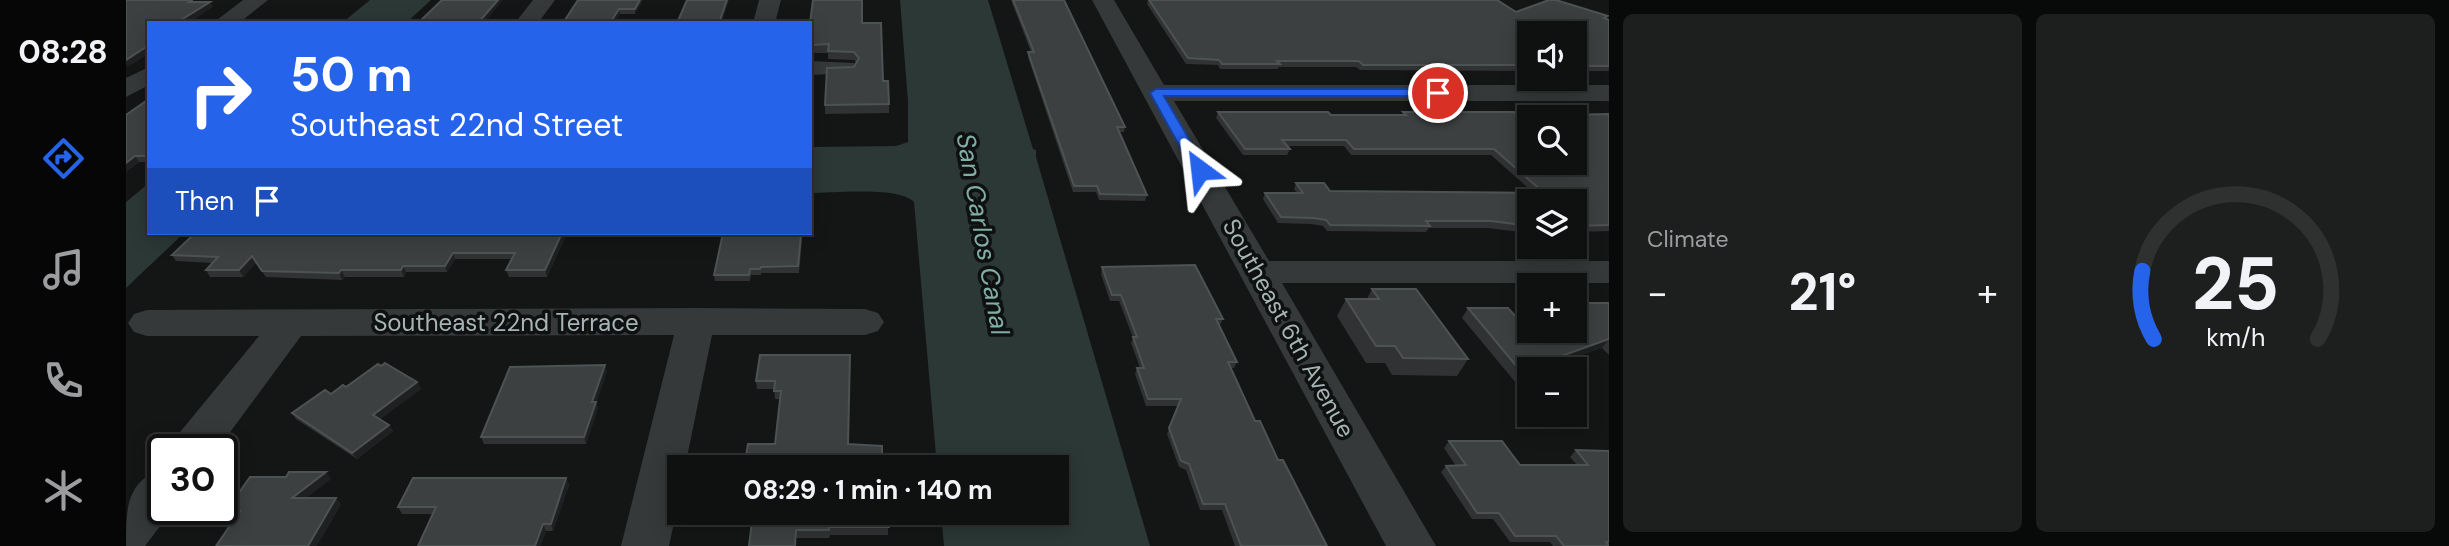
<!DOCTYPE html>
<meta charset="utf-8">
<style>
body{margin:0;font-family:"DM Sans",sans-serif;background:#1d1e1e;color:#f1f3f6;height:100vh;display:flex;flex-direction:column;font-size:26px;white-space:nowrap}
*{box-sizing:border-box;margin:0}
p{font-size:23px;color:#9b9d9f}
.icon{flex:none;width:38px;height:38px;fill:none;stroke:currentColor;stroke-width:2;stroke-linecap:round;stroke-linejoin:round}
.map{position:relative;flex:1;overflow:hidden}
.sheet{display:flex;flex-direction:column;gap:14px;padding:14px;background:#080909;width:840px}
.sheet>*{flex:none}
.top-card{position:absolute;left:21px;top:21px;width:665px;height:214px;border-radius:0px;box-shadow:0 4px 18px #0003,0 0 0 2px #2f3030;background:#2563eb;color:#fff;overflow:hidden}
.fabs{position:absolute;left:1391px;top:21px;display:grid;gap:14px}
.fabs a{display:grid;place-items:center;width:70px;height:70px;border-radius:0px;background:#0f1010;box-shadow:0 4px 18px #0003,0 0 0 2px #2f3030;font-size:35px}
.speed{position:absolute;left:21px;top:434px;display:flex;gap:14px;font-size:35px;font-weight:700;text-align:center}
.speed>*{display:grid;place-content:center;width:91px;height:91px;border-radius:50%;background:#0f1010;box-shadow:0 4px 18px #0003,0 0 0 2px #2f3030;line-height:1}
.speed .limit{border:4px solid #111;border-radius:10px;background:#fff;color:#111}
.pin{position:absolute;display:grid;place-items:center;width:60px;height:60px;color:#fff;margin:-30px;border:4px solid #fff;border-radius:50%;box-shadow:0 2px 7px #0007}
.me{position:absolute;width:77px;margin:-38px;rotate:330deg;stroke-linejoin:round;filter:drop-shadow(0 0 5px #0008)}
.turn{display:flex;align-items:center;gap:24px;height:147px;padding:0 28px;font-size:32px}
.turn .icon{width:91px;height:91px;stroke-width:2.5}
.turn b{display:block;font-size:49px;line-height:60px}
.then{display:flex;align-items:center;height:66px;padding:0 28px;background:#0003;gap:14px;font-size:26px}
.big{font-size:52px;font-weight:700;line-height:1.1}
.sheet .card{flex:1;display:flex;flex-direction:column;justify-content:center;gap:10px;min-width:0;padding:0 24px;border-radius:10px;background:#1d1e1e}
.sheet .dial{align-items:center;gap:0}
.dial svg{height:182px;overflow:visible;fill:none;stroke:#2f3030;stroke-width:7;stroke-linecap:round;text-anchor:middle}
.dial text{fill:#f1f3f6;stroke:none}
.heat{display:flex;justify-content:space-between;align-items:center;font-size:38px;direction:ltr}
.sheet .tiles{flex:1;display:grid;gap:14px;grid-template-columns:repeat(2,1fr)}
.trip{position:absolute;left:541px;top:455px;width:402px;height:70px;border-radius:0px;background:#0f1010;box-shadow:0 4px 18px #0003,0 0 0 2px #2f3030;font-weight:700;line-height:70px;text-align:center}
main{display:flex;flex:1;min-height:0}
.dock{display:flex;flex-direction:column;width:126px;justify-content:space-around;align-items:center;background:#060606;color:#9b9d9f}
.dock .icon{width:49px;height:49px}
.dock .active{color:#2563eb}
.dock b{font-size:32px;color:#f1f3f6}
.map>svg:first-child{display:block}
.water{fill:#2b3835}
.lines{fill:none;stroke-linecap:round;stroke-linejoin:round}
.minor{fill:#35393a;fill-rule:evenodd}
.wall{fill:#303233}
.shaded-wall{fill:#1f2021}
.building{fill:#3d4041;stroke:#4d5253;stroke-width:2;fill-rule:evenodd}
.route{fill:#2563eb;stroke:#184099;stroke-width:2}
.labels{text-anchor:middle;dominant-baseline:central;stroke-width:7;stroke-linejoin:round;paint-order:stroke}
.street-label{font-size:24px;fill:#a6b4b5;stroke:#0f1010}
.water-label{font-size:26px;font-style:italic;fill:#80ada5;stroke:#0f1010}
</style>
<main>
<nav class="dock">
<b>08:28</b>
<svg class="icon active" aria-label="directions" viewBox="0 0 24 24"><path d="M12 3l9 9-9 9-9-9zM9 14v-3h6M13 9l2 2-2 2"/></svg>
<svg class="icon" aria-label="music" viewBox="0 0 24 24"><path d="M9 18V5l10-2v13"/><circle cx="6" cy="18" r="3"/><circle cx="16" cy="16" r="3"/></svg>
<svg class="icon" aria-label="phone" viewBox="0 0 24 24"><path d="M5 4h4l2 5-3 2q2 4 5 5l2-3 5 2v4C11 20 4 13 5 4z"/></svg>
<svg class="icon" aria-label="climate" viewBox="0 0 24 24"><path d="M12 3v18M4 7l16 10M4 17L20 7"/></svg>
</nav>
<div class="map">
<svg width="1483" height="546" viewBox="0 0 1483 546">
<rect width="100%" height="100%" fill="#141515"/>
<!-- water -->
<g class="water">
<path d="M244,0H305L280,23H216Z"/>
<path d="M774,0H862L907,149L910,150V157L1024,546H818L815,513H931V467H811L788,202C773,186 707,193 684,193V147L770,146L782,142V102Z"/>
<path d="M23,183V233H58L0,288V202Z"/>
</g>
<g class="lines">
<!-- minor -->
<g class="minor">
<path d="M117,0H142L113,23H87Z"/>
<path d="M407,0H429L412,23H389Z"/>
<path d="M633,0H655L649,23H627Z"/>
<path d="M966,0H988L1038,85H1483V101H1048L1143,261H1483V283H1156L1310,546H1260Z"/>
<path d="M684,61L728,63L731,68L728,73L684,75Z"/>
<path d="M23,67V85L0,97V78Z"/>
<path d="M570,308L739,309L752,313L758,322L752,331L739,335H586L559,467H553V499L543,546H495L548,335L175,336L91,450H44L50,437L133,336H21L8,332L2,323L8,314L21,310Z"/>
<path d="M37,468V509H47L19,546H0C0,508 0,482 37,468Z"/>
</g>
</g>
<!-- wall -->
<g class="wall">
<path d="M517,0L509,14H494L488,23H437Z"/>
<path d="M885,0H938L999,127L998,132H994L1021,195L1019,201L973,200L970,192H947L902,57V52H905Z"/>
<path d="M1022,0L1482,16L1480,19L1483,20V71H1449V33H1404V71L1234,70L1230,67H1153L1152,69H1094L1092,65L1060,64L1021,4Z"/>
<path d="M684,23H736L757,81L763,104V113L699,114V105L730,63L728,60L702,59V53H685Z"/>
<path d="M23,99V162H13L0,172Z"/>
<path d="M1092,112L1205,115H1276L1277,112L1392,116L1483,114V231L1449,232V201H1404V232H1395L1361,228H1303L1300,232L1201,231L1197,226L1185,224L1152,223L1137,199L1139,193H1171L1168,189L1170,183L1204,191L1408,193L1365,155H1225L1218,146H1161L1164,149L1161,155H1117L1090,118Z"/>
<path d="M69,233H441L421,277H383L380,270L386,259H329L321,272H280L278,277H219L216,280L140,277L130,263L117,277H84L80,270L87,263L50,261L46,255Z"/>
<path d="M673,234H675L676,240L673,273H635V275H625L624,281H589L588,275Z"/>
<path d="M976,267L1097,319L1094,325H1093L1111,362L1108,368H1105L1129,421L1201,546H1109L1096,510H1074L1060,470L1053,467L1041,434L1052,406H1020L1009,374L1011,368H1014L1005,343L1007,338L993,301H984L975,274Z"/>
<path d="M1246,289L1342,359L1331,376L1266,375L1259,363H1240L1211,316L1220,299H1241Z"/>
<path d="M1449,303H1483V355L1476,348L1404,369V383H1390L1336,318L1342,308L1391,318L1449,331Z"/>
<path d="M724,355L649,444L654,399H649L648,389H631L630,381Z"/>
<path d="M481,371L470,403L472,408L460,444H358L355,437Z"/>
<path d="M291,382L295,389L254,419L263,425L267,431L231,459L170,419L166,413L220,387Z"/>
<path d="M1323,441L1394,465H1451L1444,457L1450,450L1483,451V546H1427L1424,542H1384L1367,519H1346L1315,472L1320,466H1330L1318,448Z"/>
<path d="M440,478L443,485L427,531H420L414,546H292L307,514H276L272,507Z"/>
<path d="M205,479L179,498H210L215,505L110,517H106L100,511Z"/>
<path d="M627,513H762V535H704L703,538H671Z"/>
</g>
<!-- shaded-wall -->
<g class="shaded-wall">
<path d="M372,0H377L358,23H352Z"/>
<path d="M514,0H517L509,14V9Z"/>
<path d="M601,0H603L596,23H593Z"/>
<path d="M84,2L87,7L63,23H50Z"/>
<path d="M493,9L494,14L488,23H484Z"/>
<path d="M23,45V54L2,67L0,64V60Z"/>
<path d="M9,156L13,162L0,172V163Z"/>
<path d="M436,233H441L421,277L419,270Z"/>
<path d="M327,253L329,259L321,272L319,266Z"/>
<path d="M126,256L130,263L117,277L113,270Z"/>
<path d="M277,266L280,272L278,277L275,270Z"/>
<path d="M215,270L219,277L216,280L213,273Z"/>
<path d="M1483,339L1476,348L1420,368L1427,359Z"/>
<path d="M479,365L481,371L470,403L472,408L460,444L458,437L466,402Z"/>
<path d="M291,382L295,389L251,422L247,415Z"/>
<path d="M263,425L267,431L231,459L226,453Z"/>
<path d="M200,472L205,479L171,505L166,498Z"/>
<path d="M440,478L443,485L427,531L425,524Z"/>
<path d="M210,498L215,505L191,546H182Z"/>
<path d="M417,524L420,531L414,546H409Z"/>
</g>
<!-- building -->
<g class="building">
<path d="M0,0H66L63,2H84L50,23H23V45L0,60Z"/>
<path d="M316,0H372L352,23H292Z"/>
<path d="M452,0H514L509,9H493L484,23H437Z"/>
<path d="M561,0H601L593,23H551Z"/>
<path d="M687,0H736V23H755L757,81H762L763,104L699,105L701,68L728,67L733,58L728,52L702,51L703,44L685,45L686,32H684V23Z"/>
<path d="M887,0H938L999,127H991L1021,195L974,194L971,186H948L902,52H908Z"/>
<path d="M1023,0H1371L1390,12L1423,0H1430L1482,16L1478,18L1483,20V66H1449V33H1404V65H1237L1233,61H1151L1154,64H1096L1093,60L1062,58Z"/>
<path d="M23,99V156H9L0,163V115Z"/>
<path d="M1092,112H1202L1205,115H1280L1277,112H1388L1392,116L1483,114V225L1449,226V201H1404V226L1365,221H1300L1304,226L1204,225L1200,220L1187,218L1155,217L1139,193H1177L1170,183H1198L1204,191L1418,193L1368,149H1228L1220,140H1156L1164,149H1119ZM1404,117H1449V163H1404Z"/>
<path d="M69,233H436L419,270H380L389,253H327L319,266H277L275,270H215L213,273L136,271L126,256L113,270H80L92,257L46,255Z"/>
<path d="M597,233H672V234H675L672,266L635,267L634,269H624L623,275H588Z"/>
<path d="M1069,265L1097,319H1090L1111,362H1102L1129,421H1134L1152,460H1157L1201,546H1115L1099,504H1077L1063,464L1055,461L1043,428L1055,399H1022L1011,368H1018L1007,337H1011L995,295H986L976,267Z"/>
<path d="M1246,289H1290L1342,359L1277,358L1269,346H1250L1220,299H1253Z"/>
<path d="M1449,303H1483V339L1427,359L1436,369H1404V374H1397L1342,308H1382L1391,318H1404V331H1449V318H1462L1449,305Z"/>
<path d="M634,355H724L722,444L756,446V467H618L622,444H649L655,391H648L649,381H630Z"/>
<path d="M259,363L291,382L247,415L263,425L226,453L166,413L199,390L205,394L217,385L220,387L252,364L255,366Z"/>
<path d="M479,365L466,402H470L458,437H355L384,367Z"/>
<path d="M1323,441H1376L1394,465H1462L1450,450L1483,451V542H1480L1483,546H1438L1430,536H1389L1373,513H1351L1320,466L1340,465Z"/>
<path d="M163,472H200L166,498H210L182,546H90L114,511H100L124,477H160Z"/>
<path d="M287,478H440L425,524H417L409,546H292L310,507H272Z"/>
<path d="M627,513H762L763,527H703V530H670L669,546H623Z"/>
</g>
<!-- route -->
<path class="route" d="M1030,89H1312L1318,93L1312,96H1038L1081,170L1074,175L1067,170L1024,93Z"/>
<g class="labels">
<!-- street labels -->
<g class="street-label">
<text x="380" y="322">Southeast 22nd Terrace</text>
<text transform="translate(1163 328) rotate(61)">Southeast 6th Avenue</text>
</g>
<!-- water labels -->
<g class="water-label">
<text transform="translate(857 234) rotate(80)">San Carlos Canal</text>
</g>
</g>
</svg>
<div class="fabs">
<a><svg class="icon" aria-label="sound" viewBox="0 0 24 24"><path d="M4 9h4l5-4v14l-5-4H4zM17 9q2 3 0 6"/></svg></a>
<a><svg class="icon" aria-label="search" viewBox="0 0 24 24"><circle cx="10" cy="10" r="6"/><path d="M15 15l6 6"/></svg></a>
<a><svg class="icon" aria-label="layers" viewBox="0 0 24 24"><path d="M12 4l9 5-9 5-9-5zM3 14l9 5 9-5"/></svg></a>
<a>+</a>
<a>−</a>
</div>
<div class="speed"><div class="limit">30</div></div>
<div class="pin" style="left:1312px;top:93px;background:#d93025"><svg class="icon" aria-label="arrive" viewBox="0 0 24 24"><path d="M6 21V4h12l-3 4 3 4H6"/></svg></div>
<svg class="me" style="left:1074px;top:170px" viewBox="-20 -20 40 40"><path d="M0-17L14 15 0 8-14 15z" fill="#2563eb" stroke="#fff" stroke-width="4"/></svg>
<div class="trip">08:29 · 1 min · 140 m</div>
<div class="top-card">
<div class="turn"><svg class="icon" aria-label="right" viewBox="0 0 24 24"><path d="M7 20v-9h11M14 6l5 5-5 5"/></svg><div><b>50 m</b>Southeast 22nd Street</div></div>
<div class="then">Then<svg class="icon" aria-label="arrive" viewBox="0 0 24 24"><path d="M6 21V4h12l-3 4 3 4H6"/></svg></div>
</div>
</div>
<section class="sheet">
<div class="tiles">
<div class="card"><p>Climate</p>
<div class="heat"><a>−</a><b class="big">21°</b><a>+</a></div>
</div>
<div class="card dial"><svg viewBox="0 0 100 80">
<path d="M14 69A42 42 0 1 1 86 69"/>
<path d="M14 69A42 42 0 0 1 9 39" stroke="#2563eb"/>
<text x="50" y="56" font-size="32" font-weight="700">25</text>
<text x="50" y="72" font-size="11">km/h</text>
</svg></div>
</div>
</section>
</main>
